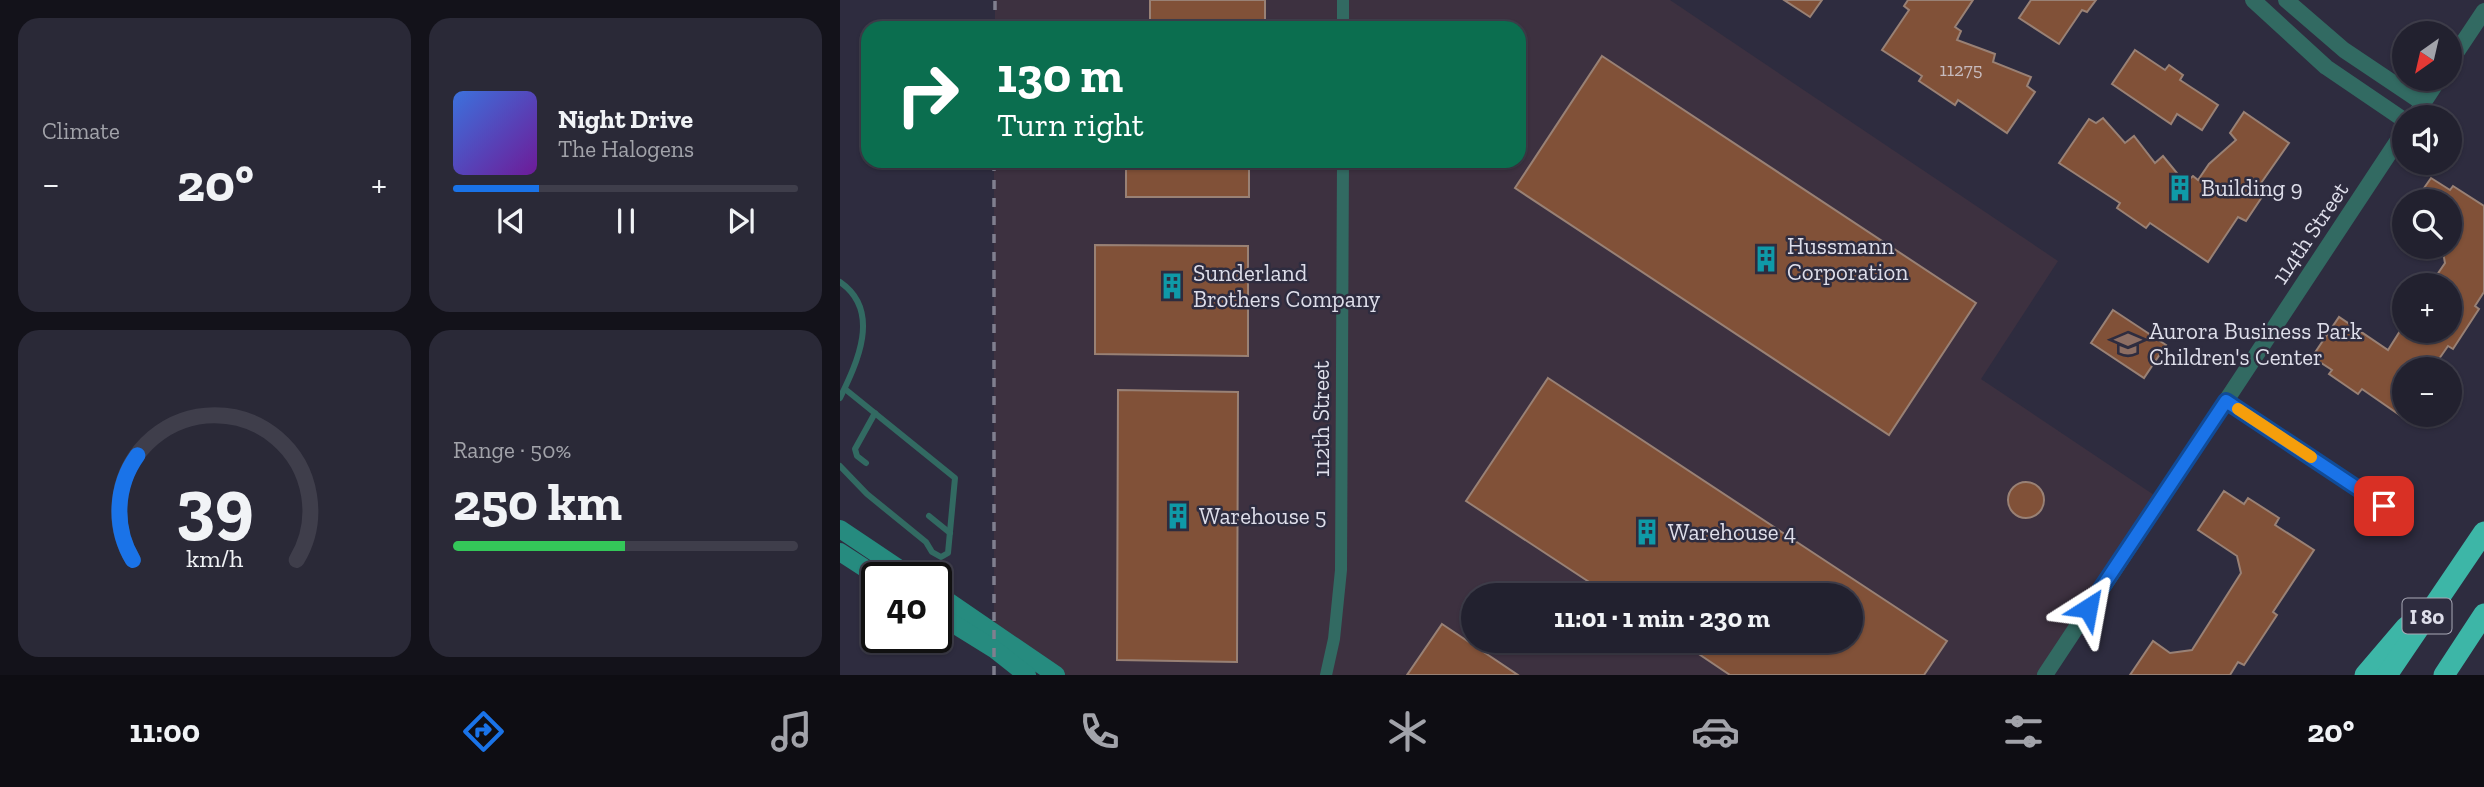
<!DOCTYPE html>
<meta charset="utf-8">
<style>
body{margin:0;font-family:"Zilla Slab",serif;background:#2a2937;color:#f1f3f6;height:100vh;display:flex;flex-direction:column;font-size:26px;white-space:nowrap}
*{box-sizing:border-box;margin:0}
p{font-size:23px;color:#a2a3aa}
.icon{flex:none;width:38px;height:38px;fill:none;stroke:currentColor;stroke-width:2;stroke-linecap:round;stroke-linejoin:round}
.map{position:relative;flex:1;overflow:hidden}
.sheet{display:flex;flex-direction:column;gap:18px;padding:18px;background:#13121a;width:840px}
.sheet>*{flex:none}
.top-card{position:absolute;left:21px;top:21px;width:665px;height:147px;border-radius:21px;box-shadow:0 2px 5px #0004,0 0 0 2px #3f3e4b;background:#0b6e4f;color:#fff;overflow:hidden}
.needle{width:46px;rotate:214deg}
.controls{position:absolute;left:1552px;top:21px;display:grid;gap:14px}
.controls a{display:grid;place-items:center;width:70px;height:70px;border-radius:50%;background:#22212f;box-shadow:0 2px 5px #0004,0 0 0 2px #3f3e4b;font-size:35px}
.speed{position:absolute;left:21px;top:562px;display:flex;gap:14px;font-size:35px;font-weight:700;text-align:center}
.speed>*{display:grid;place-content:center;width:91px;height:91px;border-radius:50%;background:#22212f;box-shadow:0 2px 5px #0004,0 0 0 2px #3f3e4b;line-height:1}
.speed .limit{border:4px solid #111;border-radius:10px;background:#fff;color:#111}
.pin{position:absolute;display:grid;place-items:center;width:60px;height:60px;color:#fff;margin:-30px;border-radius:14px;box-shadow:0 4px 10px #0006}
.me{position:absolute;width:77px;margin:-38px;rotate:34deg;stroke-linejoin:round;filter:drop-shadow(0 0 5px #0008)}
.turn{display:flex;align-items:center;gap:24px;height:147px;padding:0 21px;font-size:32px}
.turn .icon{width:91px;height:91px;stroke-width:2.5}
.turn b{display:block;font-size:49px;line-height:60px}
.big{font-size:52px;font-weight:800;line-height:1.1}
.sheet .tile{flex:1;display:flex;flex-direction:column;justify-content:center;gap:10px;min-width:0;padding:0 24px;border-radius:21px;background:#2a2937}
.sheet .dial{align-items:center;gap:0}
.dial svg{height:182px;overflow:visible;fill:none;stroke:#3f3e4b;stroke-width:7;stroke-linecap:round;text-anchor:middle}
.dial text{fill:#f1f3f6;stroke:none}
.song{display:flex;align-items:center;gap:21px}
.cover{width:84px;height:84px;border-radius:10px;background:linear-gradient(135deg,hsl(220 70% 55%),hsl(280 70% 35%))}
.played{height:7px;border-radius:4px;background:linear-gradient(90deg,#1a73e8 25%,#3f3e4b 25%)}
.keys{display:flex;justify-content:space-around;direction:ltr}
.heat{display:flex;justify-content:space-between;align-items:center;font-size:38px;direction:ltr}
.charge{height:10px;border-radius:5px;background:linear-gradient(90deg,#34c759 50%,#3f3e4b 0)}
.sheet .tiles{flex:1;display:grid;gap:18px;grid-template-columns:repeat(2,1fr)}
.trip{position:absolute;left:621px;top:583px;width:402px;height:70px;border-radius:35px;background:#22212f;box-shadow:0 2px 5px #0004,0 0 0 2px #3f3e4b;font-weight:800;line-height:70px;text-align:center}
.tabs{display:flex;height:112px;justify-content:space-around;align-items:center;background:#0e0d13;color:#a2a3aa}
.tabs .icon{width:49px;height:49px}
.tabs .current{color:#1a73e8}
.tabs b{font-size:32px;color:#f1f3f6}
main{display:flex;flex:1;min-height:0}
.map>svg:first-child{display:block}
.industrial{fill:#3d3140;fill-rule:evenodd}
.building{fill:#815138;stroke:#998175;stroke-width:2}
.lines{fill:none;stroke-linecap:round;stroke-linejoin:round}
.service{stroke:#326a62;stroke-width:6}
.minor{stroke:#326a62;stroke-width:12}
.tertiary{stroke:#326a62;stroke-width:16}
.secondary{stroke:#268b7f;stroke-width:18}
.motorway{stroke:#3db6a7;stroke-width:21}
.rail{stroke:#807f8f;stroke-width:3.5;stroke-dasharray:9 9;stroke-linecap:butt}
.route-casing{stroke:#114b97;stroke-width:18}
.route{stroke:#1a73e8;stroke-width:12}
.slow{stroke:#f59e0b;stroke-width:12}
.labels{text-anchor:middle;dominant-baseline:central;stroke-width:5;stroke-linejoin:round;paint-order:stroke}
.number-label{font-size:19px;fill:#c7bbbe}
.shield{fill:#2e2c3f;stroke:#a9a9b7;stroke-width:2}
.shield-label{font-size:21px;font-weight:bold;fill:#dedeea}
.poi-label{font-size:23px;fill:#dedeea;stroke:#2e2c3f;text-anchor:start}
.street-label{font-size:23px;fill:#dedeea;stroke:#2e2c3f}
</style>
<main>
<section class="sheet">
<div class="tiles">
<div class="tile"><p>Climate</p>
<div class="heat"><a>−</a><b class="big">20°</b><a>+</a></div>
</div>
<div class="tile">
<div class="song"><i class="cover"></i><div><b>Night Drive</b><p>The Halogens</p></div></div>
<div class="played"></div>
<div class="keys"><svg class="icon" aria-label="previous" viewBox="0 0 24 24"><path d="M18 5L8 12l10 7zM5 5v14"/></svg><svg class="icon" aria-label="pause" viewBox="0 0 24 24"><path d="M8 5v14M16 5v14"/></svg><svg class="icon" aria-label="next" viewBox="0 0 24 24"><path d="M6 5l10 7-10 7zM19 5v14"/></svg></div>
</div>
<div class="tile dial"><svg viewBox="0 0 100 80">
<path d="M14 69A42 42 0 1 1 86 69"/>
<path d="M14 69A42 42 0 0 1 16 23" stroke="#1a73e8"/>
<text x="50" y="56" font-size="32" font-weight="700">39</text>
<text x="50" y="72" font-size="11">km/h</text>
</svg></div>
<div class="tile"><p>Range · 50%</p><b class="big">250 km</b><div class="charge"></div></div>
</div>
</section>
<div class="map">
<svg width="1644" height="675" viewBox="0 0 1644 675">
<rect width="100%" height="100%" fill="#2e2c3f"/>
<!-- industrial -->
<path class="industrial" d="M155,0H830L1218,261L1141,379L1320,499L1205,675H216L154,631V161H679V28H155ZM634,595H1012V640H634Z"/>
<!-- building -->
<g class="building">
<path d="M310,0H425V27L310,28Z"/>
<path d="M944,0H982L970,17Z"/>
<path d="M1068,0H1133L1115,27L1121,31L1117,40L1155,54L1153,62L1191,77L1187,86L1195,92L1167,133L1118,100L1115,105L1079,81L1082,76L1042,50L1069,10L1064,6Z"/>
<path d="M1191,0H1256L1247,12L1242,10L1219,44L1179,18Z"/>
<path d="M1295,50L1325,70L1329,65L1343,75L1340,80L1378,105L1362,130L1337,114L1331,124L1272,84Z"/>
<path d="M762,56L1136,303L1049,435L675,188Z"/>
<path d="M1404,112L1449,143L1419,186L1426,191L1406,221L1398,217L1368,262L1310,223L1306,228L1277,208L1280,203L1219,163L1249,119L1256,123L1263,118L1285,143L1294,136L1315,163L1323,156L1345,183L1353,176L1358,180L1369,164L1396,140L1390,133Z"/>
<rect x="286" y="161" width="123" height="36"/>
<path d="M1591,178L1610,190L1613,186L1644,206V292L1635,306L1639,309L1613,349L1608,346L1592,369H1564V418L1522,389L1518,394L1489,374L1492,370L1472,357L1499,317L1548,350L1560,331H1610V285H1590L1605,263L1602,247H1610V201H1575Z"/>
<path d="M255,245L408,246V356L255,354Z"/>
<path d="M1273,310L1326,345L1304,378L1251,343Z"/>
<path d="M708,378L1107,641L1084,675H890L838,640H1012V595H769L626,501Z"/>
<path d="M278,390L398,392L397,662L277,660Z"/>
<circle cx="1186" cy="500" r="18"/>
<path d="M1384,491L1404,504L1408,498L1439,518L1435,525L1474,550L1433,612L1437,615L1404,665L1398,662L1390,675H1290L1313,641L1330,653L1352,650L1401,573L1397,556L1358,530Z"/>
<path d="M602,624L678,675H567Z"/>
</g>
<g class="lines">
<!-- service -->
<g class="service">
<path d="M0,282C42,311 17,363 0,398"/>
<path d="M1387,402L1544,506"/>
<path d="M26,463L17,456L15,449L35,413"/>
<path d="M0,466L27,494L86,542L92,552L101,557L108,553L115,478L5,389"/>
<path d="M89,516L110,533"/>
</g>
<!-- minor -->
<g class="minor">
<path d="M503,28V0"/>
<path d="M486,675L494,639L501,570L503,161"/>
</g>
<!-- tertiary -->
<g class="tertiary">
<path d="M1413,0L1486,67L1564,120"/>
<path d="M1446,0L1504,50L1583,103"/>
<path d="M1610,62L1644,11"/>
<path d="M1574,117L1599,79"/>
<path d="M1205,675L1564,131"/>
</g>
<!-- secondary -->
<g class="secondary">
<path d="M0,529L73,578"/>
<path d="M0,552L40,578"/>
<path d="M96,593L216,675"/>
<path d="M96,613L154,649L187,675"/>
</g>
<!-- motorway -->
<g class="motorway">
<path d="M1525,675L1566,627"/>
<path d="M1547,675L1644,532"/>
<path d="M1604,675L1644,614"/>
</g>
<!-- rail -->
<g class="rail">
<path d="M155,28V0"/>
<path d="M154,675V161"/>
</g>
</g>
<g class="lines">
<!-- route casing -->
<g class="route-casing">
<path id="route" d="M1248,608L1386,401L1544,506"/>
</g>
<!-- route -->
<use href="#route" class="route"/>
<!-- slow -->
<path class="slow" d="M1398,409L1471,457"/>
</g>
<!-- icons -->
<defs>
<g id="building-bare" transform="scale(2.1)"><path d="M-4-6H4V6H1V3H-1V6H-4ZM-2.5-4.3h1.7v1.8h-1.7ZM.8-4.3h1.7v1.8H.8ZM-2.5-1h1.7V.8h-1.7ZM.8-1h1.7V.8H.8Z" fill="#0f9aa8" stroke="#2e2c3f" stroke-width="2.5" paint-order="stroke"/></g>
<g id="school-bare" transform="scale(2.1)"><path d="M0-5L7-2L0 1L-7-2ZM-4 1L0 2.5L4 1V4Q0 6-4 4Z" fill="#8d6e63" stroke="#2e2c3f" stroke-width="2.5" paint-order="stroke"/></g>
</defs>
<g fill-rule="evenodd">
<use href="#building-bare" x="1340" y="188"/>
<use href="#building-bare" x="926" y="259"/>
<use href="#building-bare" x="332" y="286"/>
<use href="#school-bare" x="1288" y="344"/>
<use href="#building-bare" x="338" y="516"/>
<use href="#building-bare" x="807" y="532"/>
</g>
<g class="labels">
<!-- number labels -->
<g class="number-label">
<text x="1121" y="69">11275</text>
</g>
<!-- shield labels -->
<rect class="shield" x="1562.5" y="598.5" width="49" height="35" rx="5"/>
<g class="shield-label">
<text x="1587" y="616">I 80</text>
</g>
<!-- poi labels -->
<g class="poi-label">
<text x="1361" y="188">Building 9</text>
<text x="947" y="246">Hussmann<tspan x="947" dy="26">Corporation</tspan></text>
<text x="353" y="273">Sunderland<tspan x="353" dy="26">Brothers Company</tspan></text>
<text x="1309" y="331">Aurora Business Park<tspan x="1309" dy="26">Children's Center</tspan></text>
<text x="359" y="516">Warehouse 5</text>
<text x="828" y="532">Warehouse 4</text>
</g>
<!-- street labels -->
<g class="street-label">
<text transform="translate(1470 233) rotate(-56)">114th Street</text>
<text transform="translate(481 419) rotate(-90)">112th Street</text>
</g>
</g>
</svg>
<div class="controls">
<a><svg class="needle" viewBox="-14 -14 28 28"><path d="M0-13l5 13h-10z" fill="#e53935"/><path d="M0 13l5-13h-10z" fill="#a2a3aa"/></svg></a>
<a><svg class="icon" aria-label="sound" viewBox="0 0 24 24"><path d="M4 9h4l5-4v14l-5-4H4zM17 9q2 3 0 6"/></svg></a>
<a><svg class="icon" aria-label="search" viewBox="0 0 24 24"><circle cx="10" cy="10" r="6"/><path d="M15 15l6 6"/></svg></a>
<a>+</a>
<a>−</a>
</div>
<div class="speed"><div class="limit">40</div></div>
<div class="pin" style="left:1544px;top:506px;background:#d93025"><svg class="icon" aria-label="arrive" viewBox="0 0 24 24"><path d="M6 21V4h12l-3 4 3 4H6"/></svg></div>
<svg class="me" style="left:1248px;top:608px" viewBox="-20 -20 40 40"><path d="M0-17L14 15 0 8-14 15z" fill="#1a73e8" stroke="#fff" stroke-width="4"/></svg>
<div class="trip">11:01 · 1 min · 230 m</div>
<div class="top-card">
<div class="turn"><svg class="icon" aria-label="right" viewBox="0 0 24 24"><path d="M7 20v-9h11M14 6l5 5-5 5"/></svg><div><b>130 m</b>Turn right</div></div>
</div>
</div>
</main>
<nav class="tabs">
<b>11:00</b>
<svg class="icon current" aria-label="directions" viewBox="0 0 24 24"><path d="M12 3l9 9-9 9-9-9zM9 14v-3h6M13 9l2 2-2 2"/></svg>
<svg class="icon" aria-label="music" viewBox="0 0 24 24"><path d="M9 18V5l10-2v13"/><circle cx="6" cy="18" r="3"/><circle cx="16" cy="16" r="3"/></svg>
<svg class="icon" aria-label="phone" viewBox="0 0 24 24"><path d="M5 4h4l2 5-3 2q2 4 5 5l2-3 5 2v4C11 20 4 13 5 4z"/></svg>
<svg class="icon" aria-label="climate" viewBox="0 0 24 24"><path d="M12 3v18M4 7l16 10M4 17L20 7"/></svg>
<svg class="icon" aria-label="car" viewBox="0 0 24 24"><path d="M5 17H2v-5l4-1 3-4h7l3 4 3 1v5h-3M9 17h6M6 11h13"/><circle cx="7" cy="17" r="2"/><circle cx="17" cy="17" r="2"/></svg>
<svg class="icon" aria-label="filters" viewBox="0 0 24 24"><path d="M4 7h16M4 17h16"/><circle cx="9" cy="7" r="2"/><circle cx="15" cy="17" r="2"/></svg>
<b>20°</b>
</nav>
